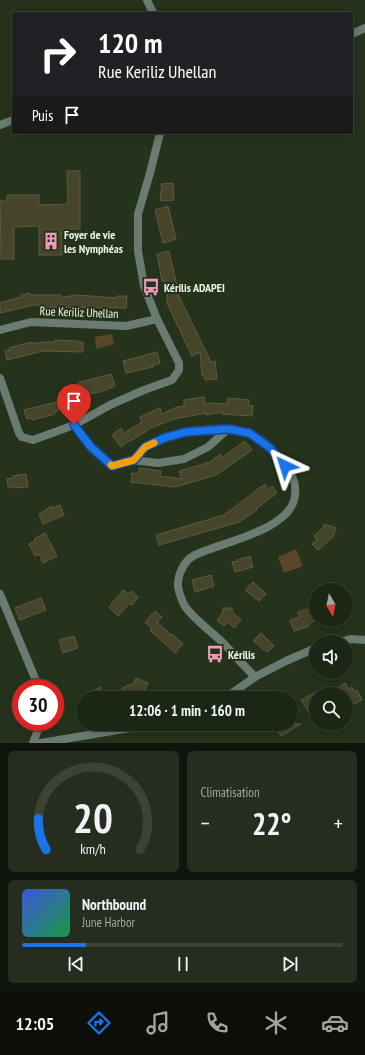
<!DOCTYPE html>
<html lang="fr">
<meta charset="utf-8">
<style>
body{margin:0;font-family:"PT Sans Narrow",sans-serif;background:#252e1e;color:#f1f3f6;height:100vh;display:flex;flex-direction:column;font-size:15px;white-space:nowrap}
*{box-sizing:border-box;margin:0}
p{font-size:13px;color:#a0a5a0}
.icon{flex:none;width:22px;height:22px;fill:none;stroke:currentColor;stroke-width:2;stroke-linecap:round;stroke-linejoin:round}
.map{position:relative;height:743px;overflow:hidden}
.panel{display:flex;flex-direction:column;gap:8px;padding:8px;background:#0f150c;flex:1}
.panel>*{flex:none}
.hud{position:absolute;left:12px;top:12px;width:341px;height:122px;border-radius:0px;box-shadow:0 2px 10px #0003,0 0 0 1px #3a4334;background:#202124;color:#fff;overflow:hidden}
.needle{width:26px;rotate:170deg}
.buttons{position:absolute;left:309px;top:583px;display:grid;gap:8px}
.buttons a{display:grid;place-items:center;width:44px;height:44px;border-radius:50%;background:#1c2615;box-shadow:0 2px 10px #0003,0 0 0 1px #3a4334;font-size:20px}
.speed{position:absolute;left:12px;top:679px;display:flex;gap:8px;font-size:20px;font-weight:700;text-align:center}
.speed>*{display:grid;place-content:center;width:52px;height:52px;border-radius:50%;background:#1c2615;box-shadow:0 2px 10px #0003,0 0 0 1px #3a4334;line-height:1}
.speed .limit{border:6px solid #d22;background:#fff;color:#111}
.pin{position:absolute;display:grid;place-items:center;width:34px;height:34px;color:#fff;margin:-41px -17px;border-radius:50% 50% 50% 0;rotate:-45deg;box-shadow:0 0 4px #0007}
.pin .icon{rotate:45deg}
.me{position:absolute;width:44px;margin:-22px;rotate:319deg;stroke-linejoin:round;filter:drop-shadow(0 0 3px #0008)}
.turn{display:flex;align-items:center;gap:14px;height:84px;padding:0 20px;font-size:18px}
.turn .icon{width:52px;height:52px;stroke-width:2.5}
.turn b{display:block;font-size:28px;line-height:34px}
.then{display:flex;align-items:center;height:38px;padding:0 20px;background:#0003;gap:8px;font-size:15px}
.big{font-size:30px;font-weight:600;line-height:1.1}
.panel .widget{flex:1;display:flex;flex-direction:column;justify-content:center;gap:6px;min-width:0;padding:0 14px;border-radius:6px;background:#252e1e}
.panel .dial{align-items:center;gap:0}
.dial svg{height:104px;overflow:visible;fill:none;stroke:#3a4334;stroke-width:7;stroke-linecap:round;text-anchor:middle}
.dial text{fill:#f1f3f6;stroke:none}
.song{display:flex;align-items:center;gap:12px}
.cover{width:48px;height:48px;border-radius:6px;background:linear-gradient(135deg,hsl(230 70% 55%),hsl(140 70% 35%))}
.played{height:4px;border-radius:2px;background:linear-gradient(90deg,#1a73e8 20%,#3a4334 20%)}
.keys{display:flex;justify-content:space-around;direction:ltr}
.heat{display:flex;justify-content:space-between;align-items:center;font-size:22px;direction:ltr}
.panel .tiles{flex:1;display:grid;gap:8px;grid-template-columns:1fr 1fr}
.widget:last-child{grid-column:span 2}
.trip{position:absolute;left:76px;top:691px;width:222px;height:40px;border-radius:20px;background:#1c2615;box-shadow:0 2px 10px #0003,0 0 0 1px #3a4334;font-weight:600;line-height:40px;text-align:center}
.menu{display:flex;height:64px;justify-content:space-around;align-items:center;background:#0b0f08;color:#a0a5a0}
.menu .icon{width:28px;height:28px}
.menu .active{color:#1a73e8}
.menu b{font-size:18px;color:#f1f3f6}
.map>svg:first-child{display:block}
.green{fill:#59472a}
.building{fill:#46452a;stroke:#5d5b40}
.lines{fill:none;stroke-linecap:round;stroke-linejoin:round}
.street{stroke:#6a7c72;stroke-width:8}
.route-casing{stroke:#114b97;stroke-width:10}
.route{stroke:#1a73e8;stroke-width:7}
.slow{stroke:#f59e0b;stroke-width:7}
.labels{text-anchor:middle;dominant-baseline:central;stroke-width:4;stroke-linejoin:round;paint-order:stroke}
.poi-label{font-size:12px;font-weight:bold;fill:#ecf5e7;stroke:#25331c;text-anchor:start}
.street-label{font-size:12px;fill:#ecf5e7;stroke:#25331c}
</style>
<div class="map">
<svg width="365" height="743" viewBox="0 0 365 743">
<rect width="100%" height="100%" fill="#25331c"/>
<!-- green -->
<g class="green">
<path d="M112,334L114,344L96,349L95,337Z"/>
<path d="M296,549L303,566L284,573L278,557Z"/>
</g>
<!-- building -->
<g class="building">
<path d="M67,171H80V229H62V255H39V226L14,227V259H1L0,201H7V195H39V205L68,204Z"/>
<path d="M173,183L174,200L161,201L160,192L162,191L161,184Z"/>
<path d="M168,206L176,239L163,243L155,210Z"/>
<path d="M169,251L177,286H174L211,362L215,361L217,379L205,380L204,375L202,376L200,352L192,356L166,301L168,300L164,281H162L157,254Z"/>
<path d="M30,293V295H61L62,297L77,295L117,298V296H127L126,308L38,307V304L0,313V303L21,297V295Z"/>
<path d="M55,340L78,341V342H83V352L43,351L7,360L5,351L10,350L9,348L32,342V344L42,342H55Z"/>
<path d="M157,352L160,363L153,365V367L126,373L123,361Z"/>
<path d="M111,374L115,386L100,392L80,395L77,383Z"/>
<path d="M204,397L205,403L227,404L228,398L249,400L248,405L253,406L252,416L222,414V412L206,415V413L174,419L146,430L147,431L130,441V440L121,447L112,435L121,428L124,433L142,422L140,417L160,408L162,414L177,407L184,406V400Z"/>
<path d="M57,402L59,410L54,412L55,414L32,420V418L27,419L24,410Z"/>
<path d="M245,441L252,450L216,475L175,487L131,482L132,473L139,474V468L161,471L160,476L182,479L179,471L210,462L220,454L222,458Z"/>
<path d="M26,474L28,487L15,488V487H8L7,479L14,478L13,476Z"/>
<path d="M265,484L268,489L272,486L277,493L256,509L257,510L239,522L159,545L156,535L224,515Z"/>
<path d="M60,505L64,515L43,524L39,514L52,506L53,508Z"/>
<path d="M324,524L336,528L333,537L318,550L312,544L317,540L314,536L323,528Z"/>
<path d="M45,533L57,556L43,563L39,554L35,556L29,544L35,541L34,539Z"/>
<path d="M250,556L253,567L235,572L232,562L238,561L237,560Z"/>
<path d="M211,575L214,586L195,592L192,580Z"/>
<path d="M253,582L266,594L259,601L245,590Z"/>
<path d="M123,590L128,594L131,591L138,597L132,605L130,603L118,616L109,607Z"/>
<path d="M41,598L46,610L20,620L15,608Z"/>
<path d="M223,608H232V612L241,620L234,628L228,622L224,626L217,620L223,612Z"/>
<path d="M311,608L315,621L309,623V626L294,631L290,620L300,617L298,612Z"/>
<path d="M155,611L162,617L157,622L171,635L172,634L183,644L175,653L150,630L152,628L145,622Z"/>
<path d="M261,633L274,646L267,652L253,641Z"/>
<path d="M74,636L78,648L63,653L59,640Z"/>
<path d="M136,678L148,683L145,690L141,698H126L122,688L134,683Z"/>
<path d="M345,683L349,689L352,687L355,692L357,690L362,700L352,705L346,694H328Z"/>
<path d="M100,687L107,698H80Z"/>
<path d="M316,692V707L308,711L301,700Z"/>
<path d="M273,724H301L281,736Z"/>
</g>
<g class="lines">
<!-- street -->
<g class="street">
<path d="M147,0L153,13"/>
<path d="M352,34L365,28"/>
<path d="M0,125L13,120"/>
<path d="M160,133L150,173L138,214V251L144,286L157,319L179,363V370L172,380L144,390L110,405L74,425L91,447L112,466L133,460L158,463L184,459L208,447L228,429"/>
<path d="M0,330L31,322L126,326L157,319"/>
<path d="M0,378L19,433L22,437L33,440L74,425"/>
<path d="M133,460C137,456 141,450 146,447C168,432 223,423 248,433C262,438 274,451 282,462C290,472 297,481 295,495C292,531 220,542 193,556C184,561 177,576 178,587C179,592 183,605 187,609C198,623 214,633 226,646C236,657 245,667 255,677"/>
<path d="M0,594L39,688"/>
<path d="M338,642L352,639L365,640"/>
<path d="M225,698L255,677L286,661L316,648"/>
<path d="M33,743L41,722"/>
<path d="M41,743L154,724"/>
</g>
</g>
<g class="lines">
<!-- route casing -->
<g class="route-casing">
<path id="route" d="M74,425L91,447L112,466L134,460L145,447L164,438L186,432L228,429L249,433L258,439L270,448L285,466"/>
</g>
<!-- route -->
<use href="#route" class="route"/>
<!-- slow -->
<path class="slow" d="M111,465L112,466L134,460L145,447L154,443"/>
</g>
<!-- icons -->
<defs>
<g id="building-bare" transform="scale(1.38)"><path d="M-4-6H4V6H1V3H-1V6H-4ZM-2.5-4.3h1.7v1.8h-1.7ZM.8-4.3h1.7v1.8H.8ZM-2.5-1h1.7V.8h-1.7ZM.8-1h1.7V.8H.8Z" fill="#ef9ab8" stroke="#25331c" stroke-width="2.5" paint-order="stroke"/></g>
<g id="bus-bare" transform="scale(1.38)"><path d="M-5-6H5V4H4V6H2V4H-2V6H-4V4H-5ZM-3.5-4V0h7V-4ZM-3.5 1.2v1.5H-2V1.2ZM2 1.2v1.5H3.5V1.2Z" fill="#ef9ab8" stroke="#25331c" stroke-width="2.5" paint-order="stroke"/></g>
</defs>
<g fill-rule="evenodd">
<use href="#building-bare" x="51" y="241"/>
<use href="#bus-bare" x="151" y="287"/>
<use href="#bus-bare" x="215" y="654"/>
</g>
<g class="labels">
<!-- poi labels -->
<g class="poi-label">
<text x="64" y="234">Foyer de vie<tspan x="64" dy="14">les Nymphéas</tspan></text>
<text x="164" y="287">Kérilis ADAPEI</text>
<text x="228" y="654">Kérilis</text>
</g>
<!-- street labels -->
<g class="street-label">
<text transform="translate(79 312) rotate(2)">Rue Keriliz Uhellan</text>
</g>
</g>
</svg>
<div class="buttons">
<a><svg class="needle" viewBox="-14 -14 28 28"><path d="M0-13l5 13h-10z" fill="#e53935"/><path d="M0 13l5-13h-10z" fill="#a0a5a0"/></svg></a>
<a><svg class="icon" aria-label="sound" viewBox="0 0 24 24"><path d="M4 9h4l5-4v14l-5-4H4zM17 9q2 3 0 6"/></svg></a>
<a><svg class="icon" aria-label="search" viewBox="0 0 24 24"><circle cx="10" cy="10" r="6"/><path d="M15 15l6 6"/></svg></a>
</div>
<div class="speed"><div class="limit">30</div></div>
<div class="pin" style="left:74px;top:425px;background:#d93025"><svg class="icon" aria-label="arrive" viewBox="0 0 24 24"><path d="M6 21V4h12l-3 4 3 4H6"/></svg></div>
<svg class="me" style="left:285px;top:466px" viewBox="-20 -20 40 40"><path d="M0-17L14 15 0 8-14 15z" fill="#1a73e8" stroke="#fff" stroke-width="4"/></svg>
<div class="trip">12:06 · 1 min · 160 m</div>
<div class="hud">
<div class="turn"><svg class="icon" aria-label="right" viewBox="0 0 24 24"><path d="M7 20v-9h11M14 6l5 5-5 5"/></svg><div><b>120 m</b>Rue Keriliz Uhellan</div></div>
<div class="then">Puis<svg class="icon" aria-label="arrive" viewBox="0 0 24 24"><path d="M6 21V4h12l-3 4 3 4H6"/></svg></div>
</div>
</div>
<section class="panel">
<div class="tiles">
<div class="widget dial"><svg viewBox="0 0 100 80">
<path d="M14 69A42 42 0 1 1 86 69"/>
<path d="M14 69A42 42 0 0 1 8 45" stroke="#1a73e8"/>
<text x="50" y="56" font-size="32" font-weight="700">20</text>
<text x="50" y="72" font-size="11">km/h</text>
</svg></div>
<div class="widget"><p>Climatisation</p>
<div class="heat"><a>−</a><b class="big">22°</b><a>+</a></div>
</div>
<div class="widget">
<div class="song"><i class="cover"></i><div><b>Northbound</b><p>June Harbor</p></div></div>
<div class="played"></div>
<div class="keys"><svg class="icon" aria-label="previous" viewBox="0 0 24 24"><path d="M18 5L8 12l10 7zM5 5v14"/></svg><svg class="icon" aria-label="pause" viewBox="0 0 24 24"><path d="M8 5v14M16 5v14"/></svg><svg class="icon" aria-label="next" viewBox="0 0 24 24"><path d="M6 5l10 7-10 7zM19 5v14"/></svg></div>
</div>
</div>
</section>
<nav class="menu">
<b>12:05</b>
<svg class="icon active" aria-label="directions" viewBox="0 0 24 24"><path d="M12 3l9 9-9 9-9-9zM9 14v-3h6M13 9l2 2-2 2"/></svg>
<svg class="icon" aria-label="music" viewBox="0 0 24 24"><path d="M9 18V5l10-2v13"/><circle cx="6" cy="18" r="3"/><circle cx="16" cy="16" r="3"/></svg>
<svg class="icon" aria-label="phone" viewBox="0 0 24 24"><path d="M5 4h4l2 5-3 2q2 4 5 5l2-3 5 2v4C11 20 4 13 5 4z"/></svg>
<svg class="icon" aria-label="climate" viewBox="0 0 24 24"><path d="M12 3v18M4 7l16 10M4 17L20 7"/></svg>
<svg class="icon" aria-label="car" viewBox="0 0 24 24"><path d="M5 17H2v-5l4-1 3-4h7l3 4 3 1v5h-3M9 17h6M6 11h13"/><circle cx="7" cy="17" r="2"/><circle cx="17" cy="17" r="2"/></svg>
</nav>
